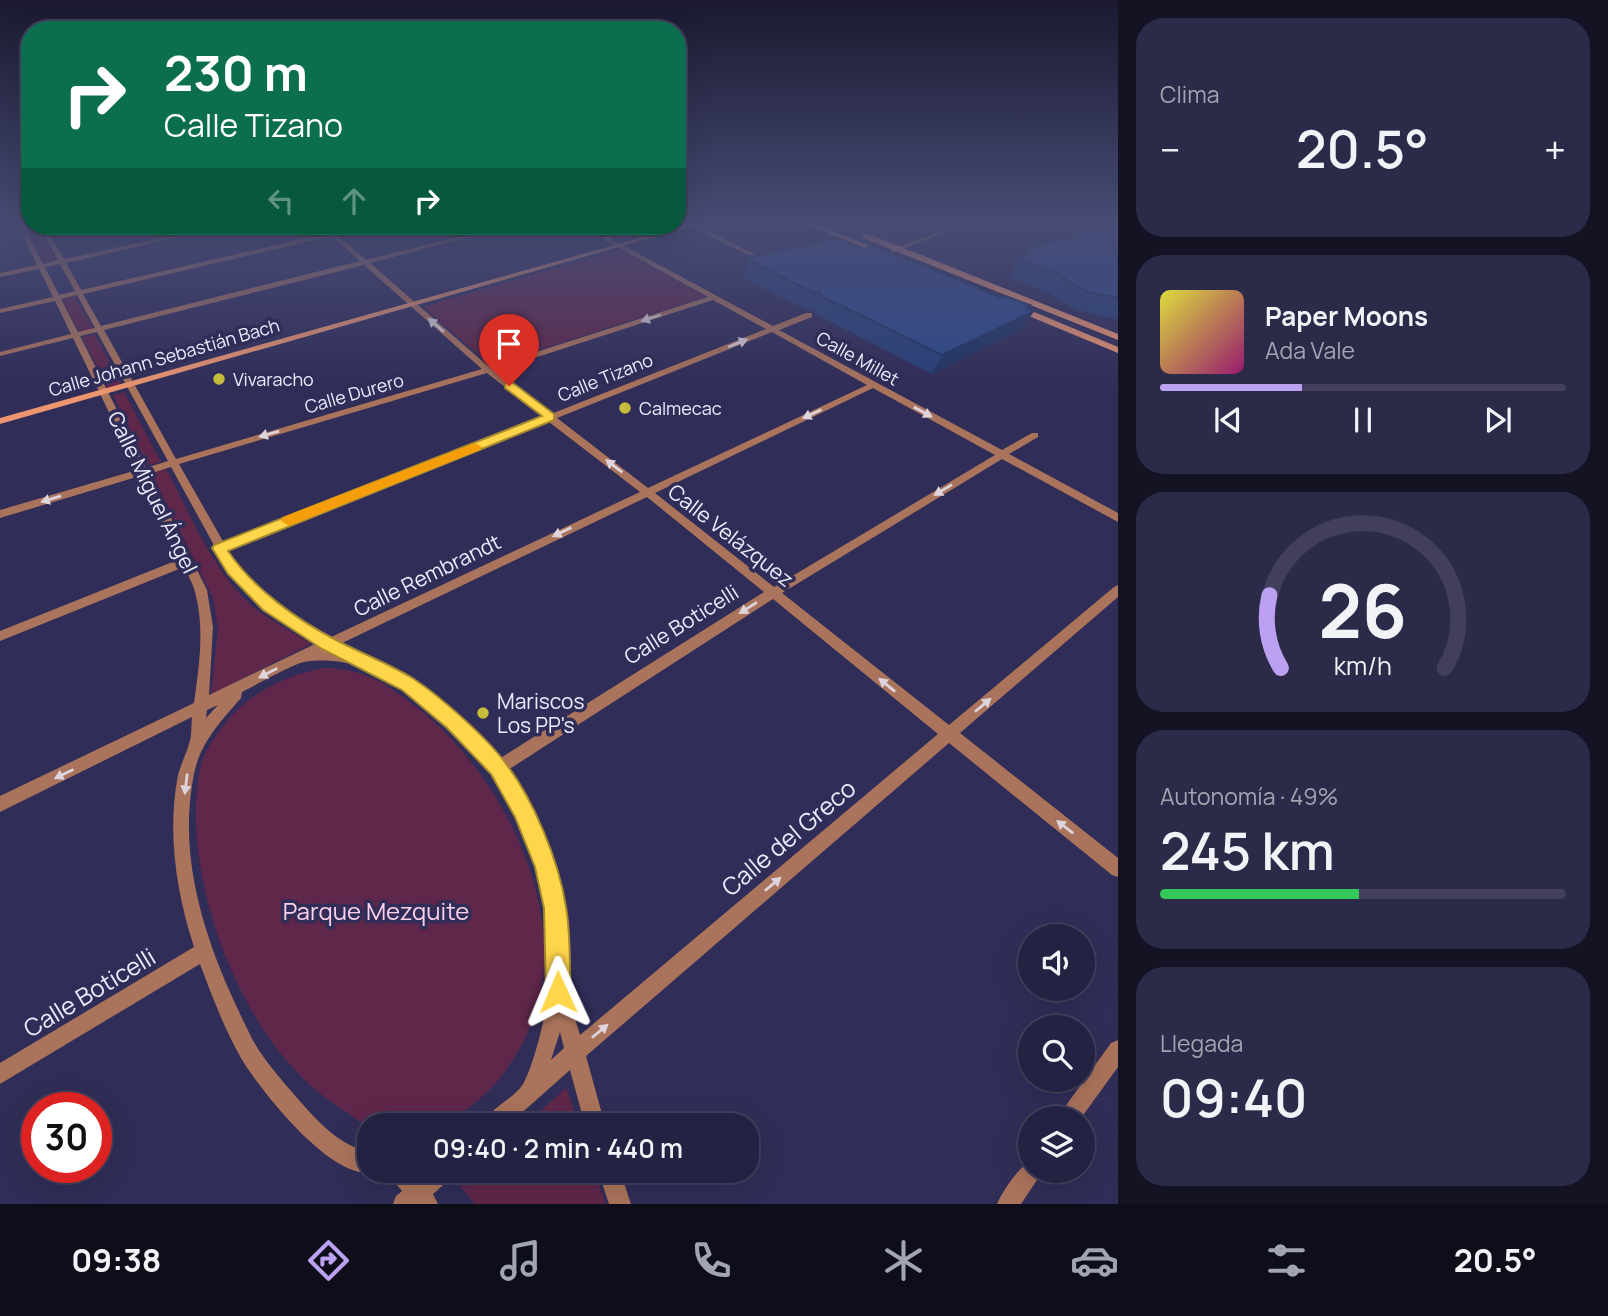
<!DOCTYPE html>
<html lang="es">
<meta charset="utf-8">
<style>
body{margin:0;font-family:Manrope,sans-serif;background:#2c2a49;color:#f1f3f6;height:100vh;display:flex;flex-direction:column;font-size:26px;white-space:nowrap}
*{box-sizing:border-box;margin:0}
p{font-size:23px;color:#a3a4b2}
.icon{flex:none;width:38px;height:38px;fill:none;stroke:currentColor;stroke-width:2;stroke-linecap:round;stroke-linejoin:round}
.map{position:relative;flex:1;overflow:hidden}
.side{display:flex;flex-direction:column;gap:18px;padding:18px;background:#141324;width:490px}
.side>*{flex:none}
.banner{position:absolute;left:21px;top:21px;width:665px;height:214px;border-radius:28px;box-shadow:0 7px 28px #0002,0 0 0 2px #413f5b;background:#0b6e4f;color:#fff;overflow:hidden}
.buttons{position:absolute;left:1018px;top:924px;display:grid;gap:14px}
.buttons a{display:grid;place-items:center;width:77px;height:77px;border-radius:50%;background:#242242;box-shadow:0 7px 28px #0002,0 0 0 2px #413f5b;font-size:35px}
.speed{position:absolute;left:21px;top:1092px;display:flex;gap:14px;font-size:35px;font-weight:700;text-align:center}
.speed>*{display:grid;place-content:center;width:91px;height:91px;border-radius:50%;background:#242242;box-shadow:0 7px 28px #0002,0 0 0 2px #413f5b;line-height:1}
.speed .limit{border:10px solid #d22;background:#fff;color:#111}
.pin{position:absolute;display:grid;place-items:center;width:60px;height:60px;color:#fff;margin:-72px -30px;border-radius:50% 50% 50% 0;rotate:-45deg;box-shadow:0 0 7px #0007}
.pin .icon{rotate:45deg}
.me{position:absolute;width:77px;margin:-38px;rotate:359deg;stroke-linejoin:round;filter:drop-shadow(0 0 5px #0008)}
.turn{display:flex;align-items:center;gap:24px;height:147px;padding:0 28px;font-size:32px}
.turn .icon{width:91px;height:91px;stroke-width:2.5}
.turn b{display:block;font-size:49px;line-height:60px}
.lanes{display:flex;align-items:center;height:66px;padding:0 28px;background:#0003;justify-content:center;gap:35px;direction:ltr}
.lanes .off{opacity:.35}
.big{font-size:52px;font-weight:600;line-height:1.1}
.side .card{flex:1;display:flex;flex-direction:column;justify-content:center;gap:10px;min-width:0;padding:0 24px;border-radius:28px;background:#2c2a49}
.side .dial{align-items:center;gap:0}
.dial svg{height:182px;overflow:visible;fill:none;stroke:#413f5b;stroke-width:7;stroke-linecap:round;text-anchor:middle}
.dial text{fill:#f1f3f6;stroke:none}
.song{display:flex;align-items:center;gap:21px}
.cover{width:84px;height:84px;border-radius:10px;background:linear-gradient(135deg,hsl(60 70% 55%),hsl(320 70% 35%))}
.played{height:7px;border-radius:4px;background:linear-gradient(90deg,#bca0f2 35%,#413f5b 35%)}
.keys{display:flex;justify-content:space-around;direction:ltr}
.heat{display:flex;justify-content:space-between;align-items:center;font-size:38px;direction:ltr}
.charge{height:10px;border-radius:5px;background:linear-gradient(90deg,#34c759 49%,#413f5b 0)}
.trip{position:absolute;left:357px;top:1113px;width:402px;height:70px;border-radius:28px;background:#242242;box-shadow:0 7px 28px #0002,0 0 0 2px #413f5b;font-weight:600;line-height:70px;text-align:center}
.menu{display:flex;height:112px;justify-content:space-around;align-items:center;background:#0e0e1a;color:#a3a4b2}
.menu .icon{width:49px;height:49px}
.menu .current{color:#bca0f2}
.menu b{font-size:32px;color:#f1f3f6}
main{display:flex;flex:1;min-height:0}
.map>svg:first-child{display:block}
.green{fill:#5f274a}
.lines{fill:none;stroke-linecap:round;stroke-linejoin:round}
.street{fill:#aa735b;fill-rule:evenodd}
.secondary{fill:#ec956f;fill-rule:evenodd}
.wall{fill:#284078}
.shaded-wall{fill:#203461}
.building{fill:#2e4a8b;stroke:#203461;stroke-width:2}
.oneway{fill:#ded4dc}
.route{fill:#ffd54a;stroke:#a68a30;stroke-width:2}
.slow{fill:#f59e0b}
.poi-dot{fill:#c6bc3c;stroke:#302d58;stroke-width:2.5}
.labels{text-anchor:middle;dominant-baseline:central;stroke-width:7;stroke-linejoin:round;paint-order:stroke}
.far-street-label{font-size:18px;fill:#ebecfc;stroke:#302d58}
.far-poi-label{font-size:18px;fill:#ebecfc;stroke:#302d58;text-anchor:start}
.street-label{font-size:21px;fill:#ebecfc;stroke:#302d58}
.poi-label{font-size:21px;fill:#ebecfc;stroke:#302d58;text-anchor:start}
.near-street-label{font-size:24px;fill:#ebecfc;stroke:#302d58}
.near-park-label{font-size:24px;fill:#fcd0e8;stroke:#302d58}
</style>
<main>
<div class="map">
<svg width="1118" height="1204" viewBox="0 0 1118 1204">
<rect width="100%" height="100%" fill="#302d58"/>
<!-- green -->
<g class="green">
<path d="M25,223L37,226L56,259L45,263Z"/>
<path d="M621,249L706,297L491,365L423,307Z"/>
<path d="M74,296L93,329L80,333L62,299Z"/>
<path d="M94,334L122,385L109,389L82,337Z"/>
<path d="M124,392L161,462L148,465L113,395Z"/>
<path d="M166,469C192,516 213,574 256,609C273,622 293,632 311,644L211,694L218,628L213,598L151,473Z"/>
<path d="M325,668C367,669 388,685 420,710C513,785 586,942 517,1053C499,1084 472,1111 439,1124C430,1127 417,1125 407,1125C395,1125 381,1127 369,1125C360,1124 343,1109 333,1103C241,1042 177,872 201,764C204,753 212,741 219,731C246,695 281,676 325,668Z"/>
<path d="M566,1088L579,1125H525Z"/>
<path d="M476,1171H594L606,1204H475L460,1186Z"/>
</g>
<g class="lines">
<!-- street -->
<g class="street">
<path d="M17,223H23L43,264L58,260L39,226H45L49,234L88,226H99L51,237L64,259L218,226H228L66,263L81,290L328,233L321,226H327L334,232L359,226H369L337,235L366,260L503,226H512L370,263L489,367L708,297L580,226H587L773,326L806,313H812V317L779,330L1002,450L1032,433H1038V437L1009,454L1118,513V522L1002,459L782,593L949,725L1114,587L1118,585V597L960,733L1118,858V877L1112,875L949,743L586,1056L605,1125H585L570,1070L508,1125H483C490,1107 513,1100 523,1084C533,1067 544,1022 547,1002C560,922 536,829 487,766C470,745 449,727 429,710C394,679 354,654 304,662C291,665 256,685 242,692L241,698C221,721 200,743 194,774C178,852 202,931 234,1001C242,1018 249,1034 258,1049C270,1067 284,1083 298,1099C318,1122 339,1145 369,1152V1171H376C336,1187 259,1089 241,1058C224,1028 212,996 200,964L0,1084V1063L194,947C176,891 167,832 178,775C181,764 186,754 189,744C192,737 191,726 192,717L0,812V796L194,703C199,667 205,628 195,592C193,584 188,575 184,567L0,641V631L180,559L140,476L0,518V510L137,470L73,338L0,356V352L71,334L55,301L0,313V309L53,297L39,269L0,277V273L37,265ZM332,236L360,261L101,326L83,294ZM60,264L75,291L59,295L45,267ZM364,265L482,369L176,459L104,330ZM77,295L95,328L78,332L61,299ZM713,300L766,329L551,414L494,371ZM97,332L168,461L146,468L80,336ZM772,332L867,385L648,488L557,418ZM487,373L543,417L224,543L179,464ZM873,388L995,455L774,587L655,493ZM549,422L640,492L329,638C291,613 250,590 228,550ZM171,467L215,547L213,549C221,556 224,568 231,576C257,603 286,623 317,643L209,695L213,627L207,590L149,474ZM647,497L764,592L499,759C485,740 467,725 449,710C412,678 376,652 325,651L337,650L338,645ZM773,599L938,734L580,1035L567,991L566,932L555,874L533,814L508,770ZM218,705L206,718L207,710ZM560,1032L564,1048L551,1060Z"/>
<path d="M872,223H880L855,232L850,231Z"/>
<path d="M962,223H970L886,255L881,254Z"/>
<path d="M690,224H694L770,262L765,263L690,226Z"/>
<path d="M1118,1040V1067L1081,1118H1059L1062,1111L1111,1043Z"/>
<path d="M1031,1161V1171H1043L1021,1204H997C1002,1192 1019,1166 1031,1161Z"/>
<path d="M389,1171H414L419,1177L426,1171H453L450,1179L433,1194L438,1204H393L396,1196L402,1191L392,1179Z"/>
<path d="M598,1171H620L631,1204H609Z"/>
</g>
<!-- secondary -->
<g class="secondary">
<path d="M693,223H703L0,424V418Z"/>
<path d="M805,223H813L889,254L882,256Z"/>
<path d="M863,234H869L1118,334V340L863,238Z"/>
<path d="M1014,306H1020L1118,347V353L1014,310Z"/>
</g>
</g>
<!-- wall -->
<g class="wall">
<path d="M1118,223V320L1077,310L1056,299L1050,293L1009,277L1018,259L1024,256L1028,249L1060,241Z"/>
<path d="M864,249L1002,298L1030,305L1023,329L932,374L815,314L814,311L807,310L744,278L748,257Z"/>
</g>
<!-- shaded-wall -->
<path class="shaded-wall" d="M1030,305L1024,316L1034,311L1023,329L932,374L942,355Z"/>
<!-- building -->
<g class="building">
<path d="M1101,223H1118V298L1089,292L1067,281L1061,275L1018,259L1030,253L1028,249L1033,245L1060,241Z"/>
<path d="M839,239L864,249L875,246L1002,298L1005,296L1030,305L1026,308L1034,311L942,355L821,296L820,293L813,292L748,260V257Z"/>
</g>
<!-- one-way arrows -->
<defs><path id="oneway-solid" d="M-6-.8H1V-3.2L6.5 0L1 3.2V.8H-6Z" transform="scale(1.75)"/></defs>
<g class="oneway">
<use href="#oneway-solid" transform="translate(651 318) rotate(162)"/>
<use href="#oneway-solid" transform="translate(436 325) rotate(-139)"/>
<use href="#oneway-solid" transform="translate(738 343) rotate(-22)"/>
<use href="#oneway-solid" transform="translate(923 412) rotate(29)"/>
<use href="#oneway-solid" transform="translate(812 414) rotate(155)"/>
<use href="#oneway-solid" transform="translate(269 434) rotate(164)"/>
<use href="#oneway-solid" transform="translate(614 466) rotate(-142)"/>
<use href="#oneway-solid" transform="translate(943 490) rotate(149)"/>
<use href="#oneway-solid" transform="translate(51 499) rotate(163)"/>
<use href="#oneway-solid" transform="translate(562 532) rotate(154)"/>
<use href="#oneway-solid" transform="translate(748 608) rotate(148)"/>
<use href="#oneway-solid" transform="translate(268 673) rotate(153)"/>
<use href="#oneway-solid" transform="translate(887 685) rotate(-141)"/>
<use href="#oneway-solid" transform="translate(983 705) rotate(-40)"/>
<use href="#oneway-solid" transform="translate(64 774) rotate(154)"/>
<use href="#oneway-solid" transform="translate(186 784) rotate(97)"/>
<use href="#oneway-solid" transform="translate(1065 827) rotate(-142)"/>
<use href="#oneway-solid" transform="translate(773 884) rotate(-40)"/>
<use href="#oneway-solid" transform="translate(600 1031) rotate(-40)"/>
</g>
<!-- sky -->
<linearGradient id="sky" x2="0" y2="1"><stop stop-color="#1a1930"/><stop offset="0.57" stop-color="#484c75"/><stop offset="1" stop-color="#484c75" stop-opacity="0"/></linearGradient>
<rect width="1118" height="391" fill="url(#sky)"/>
<!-- route -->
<path class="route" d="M505,383H513L554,414V420L228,551C254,589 297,620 338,641C363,654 390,664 414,679C441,697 485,736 504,761C533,798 559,861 566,907C571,935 569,964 571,992L567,1001L558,1004L550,1001L546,992L544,908L535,867L515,817L491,774L447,728L402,690L322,649L263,610L228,574L212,548L214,545L542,416L505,388Z"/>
<!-- slow -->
<path class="slow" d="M475,443L482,447L480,450L294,524L289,526L281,521L283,517Z"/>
<!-- markers -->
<g class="poi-dot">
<circle cx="219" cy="379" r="7"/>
<circle cx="625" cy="408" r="7"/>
<circle cx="483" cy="713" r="7"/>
</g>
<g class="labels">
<!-- far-street labels -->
<g class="far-street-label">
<text transform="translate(164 357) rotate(-16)">Calle Johann Sebastián Bach</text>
<text transform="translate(858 358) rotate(29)">Calle Millet</text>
<text transform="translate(605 377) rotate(-22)">Calle Tizano</text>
<text transform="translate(354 393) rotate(-16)">Calle Durero</text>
</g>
<!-- far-poi labels -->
<g class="far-poi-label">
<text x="233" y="379">Vivaracho</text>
<text x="639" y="408">Calmecac</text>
</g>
<!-- street labels -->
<g class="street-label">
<text transform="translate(153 492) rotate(64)">Calle Miguel Ángel</text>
<text transform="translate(731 535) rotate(38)">Calle Velázquez</text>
<text transform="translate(427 575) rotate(-26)">Calle Rembrandt</text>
<text transform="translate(681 624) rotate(-32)">Calle Boticelli</text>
</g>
<!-- poi labels -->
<g class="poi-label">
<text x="497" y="701">Mariscos<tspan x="497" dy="24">Los PP's</tspan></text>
</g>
<!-- near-street labels -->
<g class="near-street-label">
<text transform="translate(788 837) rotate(-40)">Calle del Greco</text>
<text transform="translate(89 992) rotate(-31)">Calle Boticelli</text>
</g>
<!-- near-park labels -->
<g class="near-park-label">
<text x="376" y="910">Parque Mezquite</text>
</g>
</g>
</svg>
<div class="buttons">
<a><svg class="icon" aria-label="sound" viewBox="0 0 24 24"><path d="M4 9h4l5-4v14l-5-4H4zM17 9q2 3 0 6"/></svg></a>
<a><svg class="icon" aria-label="search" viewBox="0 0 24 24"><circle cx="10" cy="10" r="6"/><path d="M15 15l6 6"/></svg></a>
<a><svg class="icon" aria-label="layers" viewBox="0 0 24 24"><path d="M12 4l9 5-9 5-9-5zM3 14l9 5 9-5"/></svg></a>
</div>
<div class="speed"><div class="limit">30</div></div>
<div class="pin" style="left:509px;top:386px;background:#d93025"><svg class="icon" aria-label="arrive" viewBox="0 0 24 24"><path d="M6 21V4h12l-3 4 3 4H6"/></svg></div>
<svg class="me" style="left:558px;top:992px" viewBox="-20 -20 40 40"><path d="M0-17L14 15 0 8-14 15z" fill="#ffd54a" stroke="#fff" stroke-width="4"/></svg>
<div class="trip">09:40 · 2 min · 440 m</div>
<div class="banner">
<div class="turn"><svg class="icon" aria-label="right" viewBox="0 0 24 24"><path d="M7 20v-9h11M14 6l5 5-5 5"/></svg><div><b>230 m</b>Calle Tizano</div></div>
<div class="lanes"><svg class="icon off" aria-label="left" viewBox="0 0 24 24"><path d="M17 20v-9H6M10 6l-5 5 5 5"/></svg><svg class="icon off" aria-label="ahead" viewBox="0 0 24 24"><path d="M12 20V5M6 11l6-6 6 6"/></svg><svg class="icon" aria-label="right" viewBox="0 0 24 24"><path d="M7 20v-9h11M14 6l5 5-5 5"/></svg></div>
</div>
</div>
<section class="side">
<div class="card"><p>Clima</p>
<div class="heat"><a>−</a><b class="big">20.5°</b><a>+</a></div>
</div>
<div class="card">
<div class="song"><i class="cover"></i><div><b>Paper Moons</b><p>Ada Vale</p></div></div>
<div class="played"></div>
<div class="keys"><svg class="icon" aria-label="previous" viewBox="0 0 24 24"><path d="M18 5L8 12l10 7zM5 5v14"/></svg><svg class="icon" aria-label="pause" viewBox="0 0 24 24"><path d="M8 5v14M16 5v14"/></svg><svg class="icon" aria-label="next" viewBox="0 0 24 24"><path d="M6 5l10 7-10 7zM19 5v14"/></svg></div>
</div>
<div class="card dial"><svg viewBox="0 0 100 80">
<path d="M14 69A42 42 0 1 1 86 69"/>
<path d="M14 69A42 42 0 0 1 9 37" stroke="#bca0f2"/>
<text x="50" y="56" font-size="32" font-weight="700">26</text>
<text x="50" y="72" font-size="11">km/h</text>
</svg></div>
<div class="card"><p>Autonomía · 49%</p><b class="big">245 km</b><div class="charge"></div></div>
<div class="card"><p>Llegada</p><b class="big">09:40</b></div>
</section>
</main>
<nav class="menu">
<b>09:38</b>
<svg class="icon current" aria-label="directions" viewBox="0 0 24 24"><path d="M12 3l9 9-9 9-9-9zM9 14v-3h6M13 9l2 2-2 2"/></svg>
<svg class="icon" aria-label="music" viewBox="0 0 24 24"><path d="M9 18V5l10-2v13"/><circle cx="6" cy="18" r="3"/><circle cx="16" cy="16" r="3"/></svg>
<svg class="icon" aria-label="phone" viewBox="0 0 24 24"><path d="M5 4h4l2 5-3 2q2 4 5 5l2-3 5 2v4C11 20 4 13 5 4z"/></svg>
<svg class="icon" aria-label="climate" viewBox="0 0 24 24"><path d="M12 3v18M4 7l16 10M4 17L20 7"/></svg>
<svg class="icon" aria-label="car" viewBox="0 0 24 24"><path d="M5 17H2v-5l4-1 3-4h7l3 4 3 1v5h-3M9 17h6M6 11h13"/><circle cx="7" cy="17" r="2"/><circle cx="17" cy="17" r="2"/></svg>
<svg class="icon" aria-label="filters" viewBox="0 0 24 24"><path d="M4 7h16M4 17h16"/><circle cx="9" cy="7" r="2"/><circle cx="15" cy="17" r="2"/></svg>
<b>20.5°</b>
</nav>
